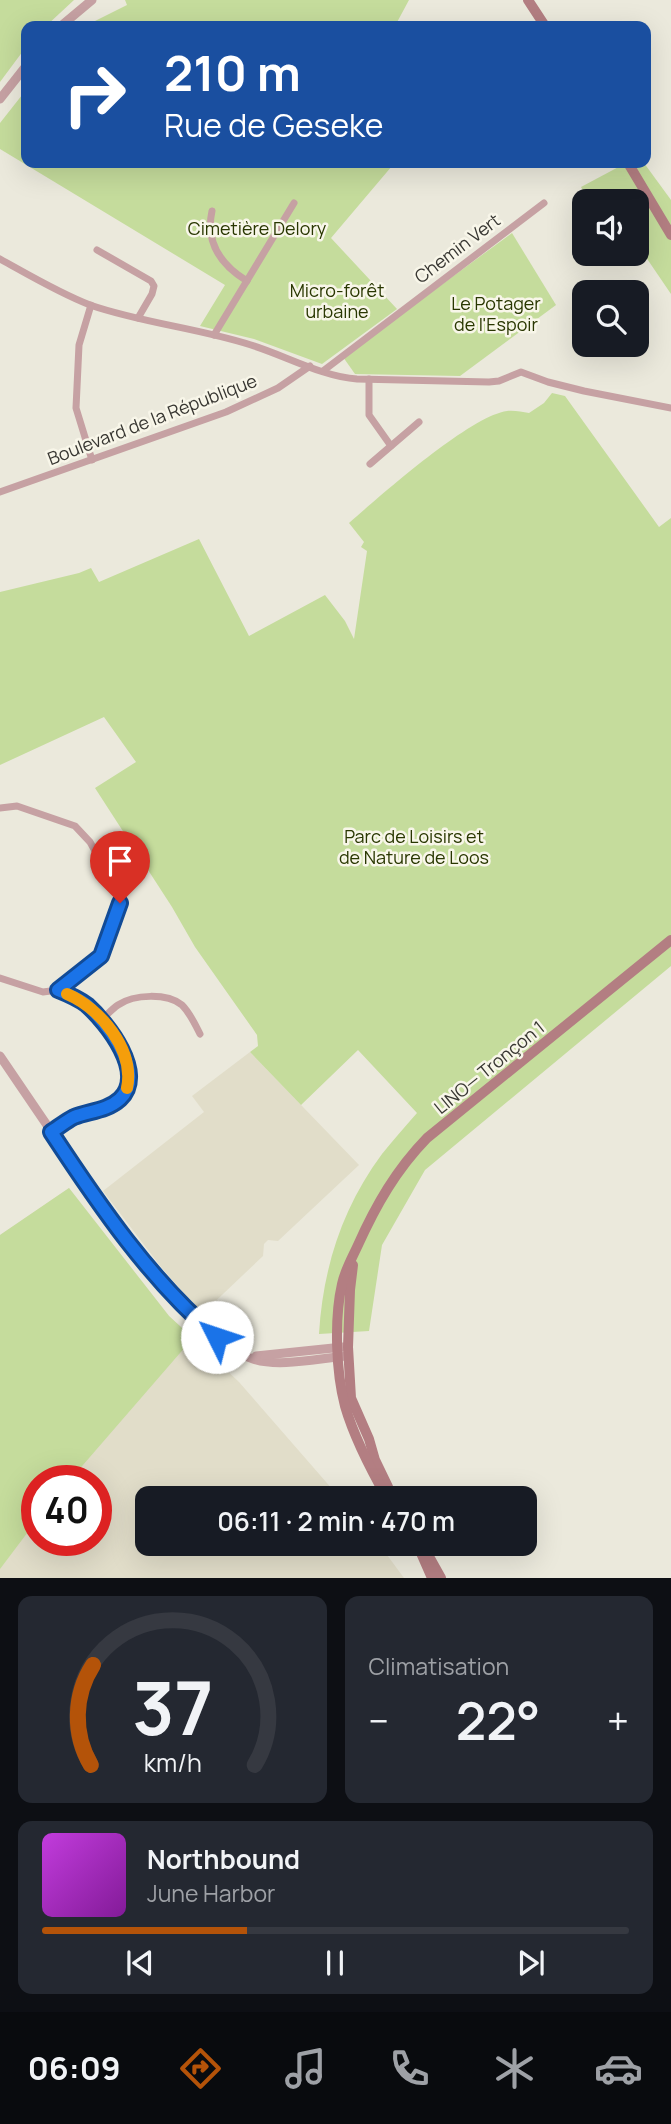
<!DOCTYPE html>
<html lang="fr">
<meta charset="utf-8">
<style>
body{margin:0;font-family:Manrope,sans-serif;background:#242831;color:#f1f3f6;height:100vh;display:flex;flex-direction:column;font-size:26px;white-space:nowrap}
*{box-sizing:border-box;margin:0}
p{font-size:23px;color:#9ea1a6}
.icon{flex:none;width:38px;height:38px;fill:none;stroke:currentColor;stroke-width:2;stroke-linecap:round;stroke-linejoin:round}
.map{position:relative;height:1578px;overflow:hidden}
.side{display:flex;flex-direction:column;gap:18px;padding:18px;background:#0d0f14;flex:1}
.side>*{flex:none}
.top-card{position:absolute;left:21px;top:21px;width:630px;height:147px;border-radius:14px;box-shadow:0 7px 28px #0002;background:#1a4fa0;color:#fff;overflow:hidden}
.buttons{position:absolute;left:572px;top:189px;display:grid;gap:14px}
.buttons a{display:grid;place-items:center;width:77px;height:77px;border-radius:14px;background:#171b24;box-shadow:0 7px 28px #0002;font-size:35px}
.speed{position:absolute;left:21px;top:1465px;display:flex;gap:14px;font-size:35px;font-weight:700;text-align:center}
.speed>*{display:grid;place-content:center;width:91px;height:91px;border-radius:50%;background:#171b24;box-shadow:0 7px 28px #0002;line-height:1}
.speed .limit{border:10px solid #d22;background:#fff;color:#111}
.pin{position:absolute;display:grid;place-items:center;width:60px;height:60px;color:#fff;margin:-72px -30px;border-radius:50% 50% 50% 0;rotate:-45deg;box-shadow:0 0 7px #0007}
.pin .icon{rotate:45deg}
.me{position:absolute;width:77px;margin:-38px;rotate:311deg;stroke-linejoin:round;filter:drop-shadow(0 0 5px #0008)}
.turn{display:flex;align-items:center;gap:24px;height:147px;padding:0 28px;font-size:32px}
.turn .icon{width:91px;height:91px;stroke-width:2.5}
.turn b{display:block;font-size:49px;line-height:60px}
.big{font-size:52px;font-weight:600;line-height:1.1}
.side .card{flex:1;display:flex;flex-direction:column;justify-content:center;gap:10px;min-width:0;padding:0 24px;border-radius:14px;background:#242831}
.side .dial{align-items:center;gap:0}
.dial svg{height:182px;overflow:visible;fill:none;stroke:#363941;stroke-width:7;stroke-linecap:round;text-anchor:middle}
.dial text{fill:#f1f3f6;stroke:none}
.song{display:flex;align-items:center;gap:21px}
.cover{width:84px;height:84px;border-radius:10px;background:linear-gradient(135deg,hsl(290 70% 55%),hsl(290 70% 35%))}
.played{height:7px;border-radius:4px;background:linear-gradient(90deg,#b45309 35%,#363941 35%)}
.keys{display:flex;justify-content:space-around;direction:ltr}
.heat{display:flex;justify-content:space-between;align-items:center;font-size:38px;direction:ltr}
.side .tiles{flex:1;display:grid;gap:18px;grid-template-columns:1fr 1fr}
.card:last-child{grid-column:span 2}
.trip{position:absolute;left:135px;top:1486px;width:402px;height:70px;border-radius:14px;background:#171b24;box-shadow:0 7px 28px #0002;font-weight:600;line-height:70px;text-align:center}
.tabs{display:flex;height:112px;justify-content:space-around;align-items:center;background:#090b0e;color:#9ea1a6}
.tabs .icon{width:49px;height:49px}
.tabs .current{color:#b45309}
.tabs b{font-size:32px;color:#f1f3f6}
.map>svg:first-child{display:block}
.built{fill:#e1ddc9;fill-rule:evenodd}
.green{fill:#c5dc9c}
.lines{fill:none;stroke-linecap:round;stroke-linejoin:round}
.minor{stroke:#c6a1a3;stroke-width:7}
.tertiary{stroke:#c6a1a3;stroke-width:9}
.secondary{stroke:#b37e82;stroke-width:10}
.route-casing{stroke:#114b97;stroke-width:18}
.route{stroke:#1a73e8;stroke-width:12}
.slow{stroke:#f59e0b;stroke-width:12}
.labels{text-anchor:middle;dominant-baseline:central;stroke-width:5;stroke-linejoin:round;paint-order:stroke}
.park-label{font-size:18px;fill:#293701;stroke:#f8f6e9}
.street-label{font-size:18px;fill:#383732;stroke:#f8f6e9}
</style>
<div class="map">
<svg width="671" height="1578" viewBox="0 0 671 1578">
<rect width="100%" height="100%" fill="#ebe9dc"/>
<!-- built -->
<g class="built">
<path d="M250,1052L359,1165L278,1241L268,1240L264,1244L263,1256L202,1314L161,1267L103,1191L204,1112L192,1096Z"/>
<path d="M69,1188L169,1316L239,1382L340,1498H147V1544H379L404,1578H0V1235ZM37,1480H96V1540H37Z"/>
</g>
<!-- green -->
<g class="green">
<path d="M0,0H74L46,26H26V47L0,82Z"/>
<path d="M125,0H409L395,26H85L127,5Z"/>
<path d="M26,90V163H380L392,166L331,238L397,309L322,364L254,339L200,326L225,285L0,149V123Z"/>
<path d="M626,163H644L671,200V294L637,244V201H589L581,187Z"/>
<path d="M512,233L556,305L460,376L355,374L343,357Z"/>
<path d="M552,393L565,396L659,527L671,518V966L425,1170L382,1245L369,1331L319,1334C323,1268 342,1208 382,1154C393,1140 405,1127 417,1113L358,1050L301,1105L250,1052L258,1046L257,1035L195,947L172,907L95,788L136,762L104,717L0,765V592L79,573L91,568L99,582L199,539L249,636L325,595L345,621L354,639L367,551L361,547L364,542L349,523C380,496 470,416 507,411C514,410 522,412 529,413L544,403Z"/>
<path d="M69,1188L169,1316L193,1338L70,1480H37V1520L0,1569V1235Z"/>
</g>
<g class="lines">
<!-- minor -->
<g class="minor">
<path d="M212,211C205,243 221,265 247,281"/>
<path d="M97,250L151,281L154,286L152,294L138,318"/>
<path d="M0,259C29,275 59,293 90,305C142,323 198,328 251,345C284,355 323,377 357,379L489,382L499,381L521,372L548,382L584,391L671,408"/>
<path d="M91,305L79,345L76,408L92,460"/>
<path d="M214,335L294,203"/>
<path d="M323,371L544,203"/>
<path d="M369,379V415L391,446"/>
<path d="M370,464L419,422"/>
<path d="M0,492L226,412L278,388L310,366"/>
<path d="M0,808L17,806L75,826L90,842L120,896L117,912L101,956L58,990L43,992L0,978"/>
<path d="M101,1020C107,1015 112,1009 118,1005C134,994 167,993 182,1005C190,1013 195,1024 200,1034"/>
<path d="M51,1132C59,1127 66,1121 74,1117C89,1111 107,1111 120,1099C147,1073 107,1023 87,1005C78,998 68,994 58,990"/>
</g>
<!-- tertiary -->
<g class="tertiary">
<path d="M61,26L92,0"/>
<path d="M0,99L26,66"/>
<path d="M0,1056C41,1116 81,1177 125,1235C154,1274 205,1344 253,1359C279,1368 320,1358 348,1356"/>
<path d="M256,1356L343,1347"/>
</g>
<!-- secondary -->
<g class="secondary">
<path d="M528,0L545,26"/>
<path d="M628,163L671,235"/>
<path d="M353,1265L350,1290L348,1347L351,1398L369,1439L375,1460L388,1487"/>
<path d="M387,1498C371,1470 354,1437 345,1406C336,1372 334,1319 342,1284C345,1270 352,1258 358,1245C376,1205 396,1170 427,1138L671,940"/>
<path d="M422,1544L441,1578"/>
<path d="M421,1553L432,1578"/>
</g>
</g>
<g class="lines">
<!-- route casing -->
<g class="route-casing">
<path id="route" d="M120,903L101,956L58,990C68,994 78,998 87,1005C107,1023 147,1073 120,1099C107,1111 89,1111 74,1117C66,1121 59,1127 51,1132C99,1205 150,1280 217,1337"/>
</g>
<!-- route -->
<use href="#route" class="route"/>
<!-- slow -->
<path class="slow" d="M67,994C100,1008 135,1050 127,1088"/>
</g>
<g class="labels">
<!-- park labels -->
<g class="park-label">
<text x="257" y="228">Cimetière Delory</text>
<text x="337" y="290">Micro-forêt<tspan x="337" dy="21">urbaine</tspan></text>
<text x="496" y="303">Le Potager<tspan x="496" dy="21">de l'Espoir</tspan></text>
<text x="414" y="836">Parc de Loisirs et<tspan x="414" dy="21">de Nature de Loos</tspan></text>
</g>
<!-- street labels -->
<g class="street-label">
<text transform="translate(457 248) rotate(-37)">Chemin Vert</text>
<text transform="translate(152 419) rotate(-21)">Boulevard de la République</text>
<text transform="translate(489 1067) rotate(-39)">LINO— Tronçon 1</text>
</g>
</g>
</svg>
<div class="buttons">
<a><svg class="icon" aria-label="sound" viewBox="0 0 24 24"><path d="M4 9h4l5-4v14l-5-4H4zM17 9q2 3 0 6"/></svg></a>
<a><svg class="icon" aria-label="search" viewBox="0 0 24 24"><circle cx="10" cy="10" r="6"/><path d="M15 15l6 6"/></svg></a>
</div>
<div class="speed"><div class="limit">40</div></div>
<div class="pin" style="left:120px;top:903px;background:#d93025"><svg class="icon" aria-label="arrive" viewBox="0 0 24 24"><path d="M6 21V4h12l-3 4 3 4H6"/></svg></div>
<svg class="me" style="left:217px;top:1337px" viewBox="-20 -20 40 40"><circle r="19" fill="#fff"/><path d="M0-13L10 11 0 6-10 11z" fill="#1a73e8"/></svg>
<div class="trip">06:11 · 2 min · 470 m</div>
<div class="top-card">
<div class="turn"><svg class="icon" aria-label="right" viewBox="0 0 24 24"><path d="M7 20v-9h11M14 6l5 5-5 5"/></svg><div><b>210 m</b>Rue de Geseke</div></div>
</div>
</div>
<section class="side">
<div class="tiles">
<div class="card dial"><svg viewBox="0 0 100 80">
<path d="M14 69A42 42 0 1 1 86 69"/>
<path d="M14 69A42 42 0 0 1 15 25" stroke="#b45309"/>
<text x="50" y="56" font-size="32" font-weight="700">37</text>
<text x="50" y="72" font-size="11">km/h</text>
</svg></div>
<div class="card"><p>Climatisation</p>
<div class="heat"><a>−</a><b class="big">22°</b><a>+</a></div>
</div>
<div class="card">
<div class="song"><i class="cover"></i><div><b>Northbound</b><p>June Harbor</p></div></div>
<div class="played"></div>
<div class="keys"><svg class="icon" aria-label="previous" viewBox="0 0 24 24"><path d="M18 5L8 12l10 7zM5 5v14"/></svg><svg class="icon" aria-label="pause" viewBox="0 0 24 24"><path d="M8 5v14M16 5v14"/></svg><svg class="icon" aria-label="next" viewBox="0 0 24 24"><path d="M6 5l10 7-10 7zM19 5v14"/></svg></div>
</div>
</div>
</section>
<nav class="tabs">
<b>06:09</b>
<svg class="icon current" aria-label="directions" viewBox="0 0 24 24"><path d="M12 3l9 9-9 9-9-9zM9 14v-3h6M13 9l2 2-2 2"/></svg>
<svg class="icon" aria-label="music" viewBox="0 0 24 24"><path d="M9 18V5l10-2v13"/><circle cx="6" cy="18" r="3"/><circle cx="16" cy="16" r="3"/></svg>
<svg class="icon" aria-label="phone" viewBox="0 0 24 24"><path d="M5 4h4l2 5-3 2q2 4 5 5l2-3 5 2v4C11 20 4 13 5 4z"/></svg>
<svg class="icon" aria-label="climate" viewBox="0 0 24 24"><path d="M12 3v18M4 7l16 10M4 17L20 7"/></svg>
<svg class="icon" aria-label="car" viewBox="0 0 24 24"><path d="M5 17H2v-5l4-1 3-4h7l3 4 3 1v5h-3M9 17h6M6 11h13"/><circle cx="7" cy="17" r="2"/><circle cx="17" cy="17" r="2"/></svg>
</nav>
